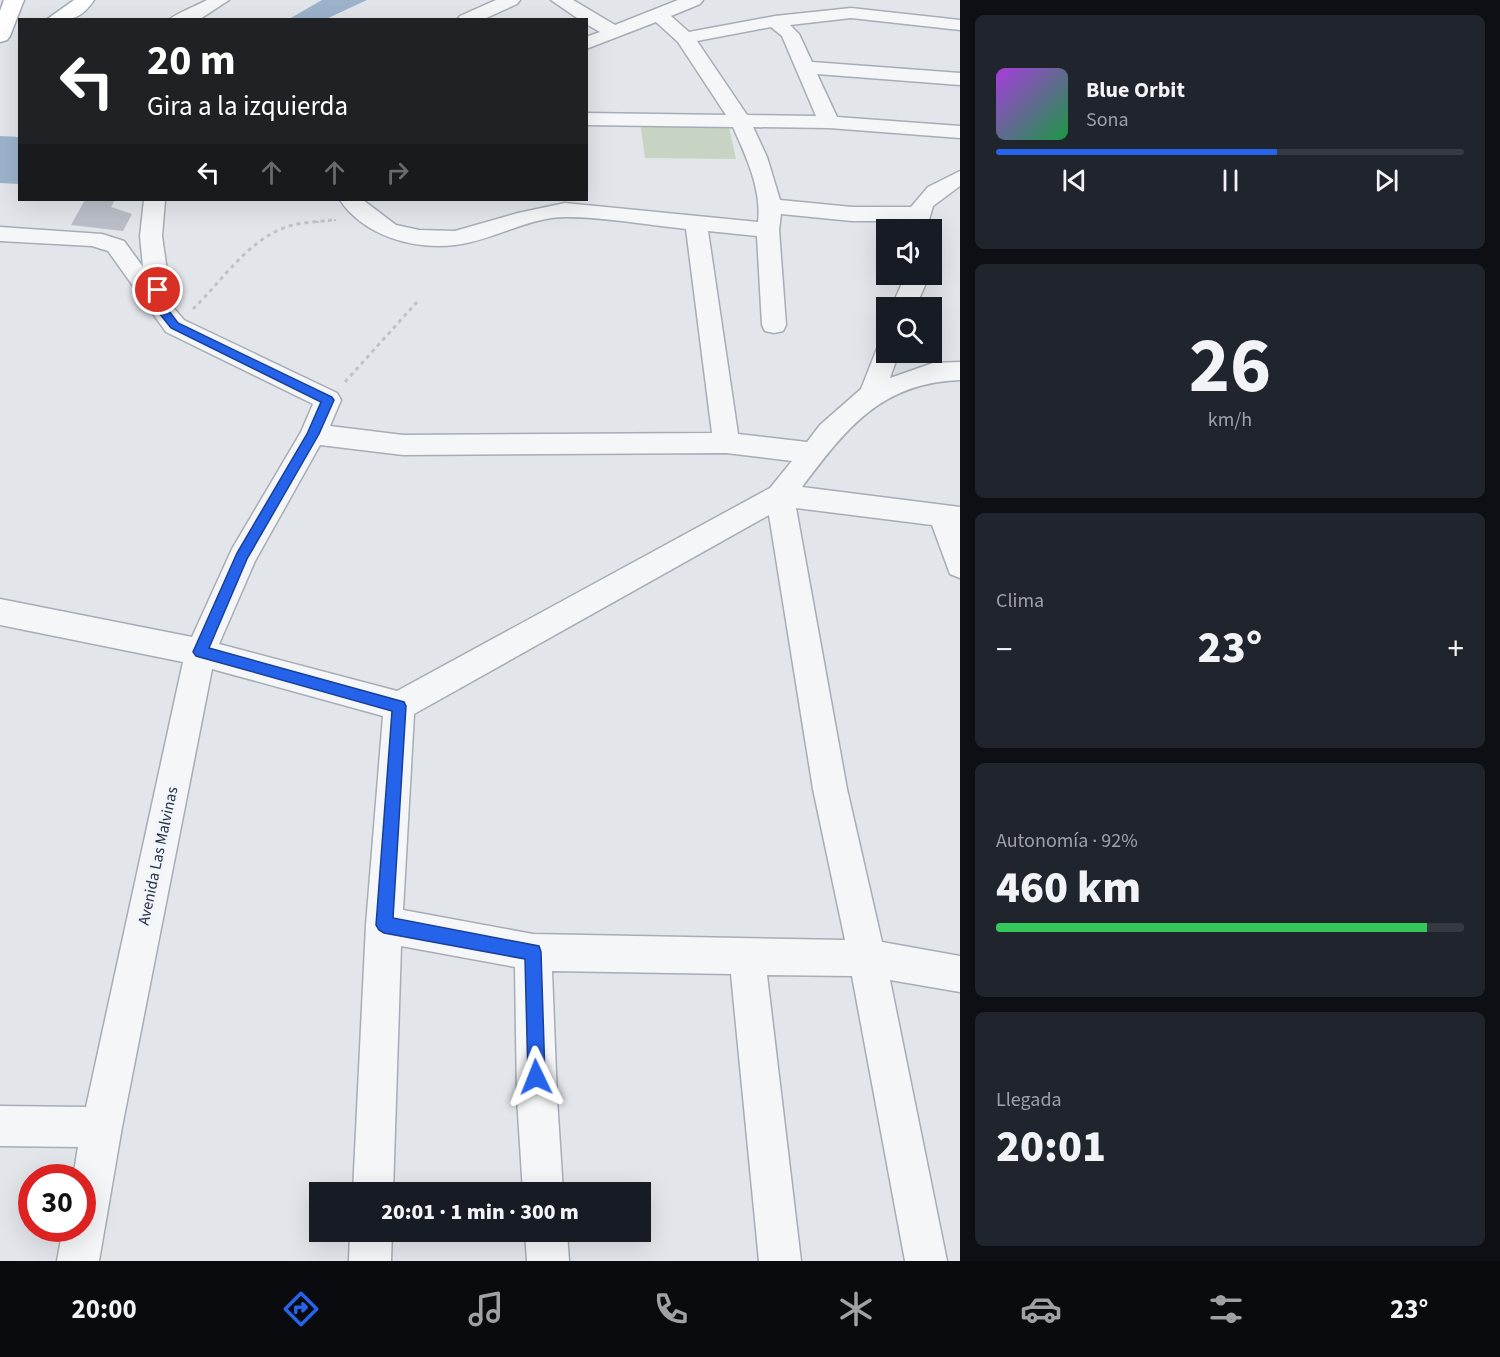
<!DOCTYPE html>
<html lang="es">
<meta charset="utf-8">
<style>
body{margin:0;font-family:"Source Sans 3",sans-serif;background:#20242c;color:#f1f3f6;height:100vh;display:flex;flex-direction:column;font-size:22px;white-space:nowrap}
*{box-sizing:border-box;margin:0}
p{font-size:20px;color:#9ea1a6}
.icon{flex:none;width:33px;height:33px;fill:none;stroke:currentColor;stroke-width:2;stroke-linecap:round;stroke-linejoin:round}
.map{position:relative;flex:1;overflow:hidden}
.side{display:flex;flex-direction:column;gap:15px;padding:15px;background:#0d0f14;width:540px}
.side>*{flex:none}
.top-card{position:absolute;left:18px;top:18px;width:570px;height:183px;border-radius:0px;box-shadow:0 6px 24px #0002;background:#202124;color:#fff;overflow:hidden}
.fabs{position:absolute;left:876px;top:219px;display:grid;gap:12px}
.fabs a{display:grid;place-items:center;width:66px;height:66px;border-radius:0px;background:#171b24;box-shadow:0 6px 24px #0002;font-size:30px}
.speed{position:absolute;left:18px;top:1164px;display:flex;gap:12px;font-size:30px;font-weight:700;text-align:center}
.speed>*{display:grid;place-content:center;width:78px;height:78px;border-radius:50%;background:#171b24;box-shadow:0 6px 24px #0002;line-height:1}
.speed .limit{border:9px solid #d22;background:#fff;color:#111}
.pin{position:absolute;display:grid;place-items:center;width:51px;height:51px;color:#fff;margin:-26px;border:3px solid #fff;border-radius:50%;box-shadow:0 2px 6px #0007}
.me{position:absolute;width:66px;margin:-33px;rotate:358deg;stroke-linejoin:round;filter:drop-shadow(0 0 4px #0008)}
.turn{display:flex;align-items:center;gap:21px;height:126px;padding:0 30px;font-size:27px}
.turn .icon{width:78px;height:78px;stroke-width:2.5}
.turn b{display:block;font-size:42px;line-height:51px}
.lanes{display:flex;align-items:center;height:57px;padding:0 30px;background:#0003;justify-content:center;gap:30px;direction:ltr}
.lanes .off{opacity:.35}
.big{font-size:45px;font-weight:800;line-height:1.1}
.side .card{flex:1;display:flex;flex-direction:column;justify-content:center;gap:9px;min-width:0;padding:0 21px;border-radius:9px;background:#20242c}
.side .dial{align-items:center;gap:0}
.dial b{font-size:78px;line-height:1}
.song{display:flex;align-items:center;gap:18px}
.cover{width:72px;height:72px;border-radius:9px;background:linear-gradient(135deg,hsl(280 70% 55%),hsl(140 70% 35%))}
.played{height:6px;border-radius:3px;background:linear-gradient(90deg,#2563eb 60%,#363941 60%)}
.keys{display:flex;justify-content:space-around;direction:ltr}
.heat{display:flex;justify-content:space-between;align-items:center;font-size:33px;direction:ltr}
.charge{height:9px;border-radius:4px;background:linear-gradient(90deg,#34c759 92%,#363941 0)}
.trip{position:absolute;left:309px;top:1182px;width:342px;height:60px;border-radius:0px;background:#171b24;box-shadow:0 6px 24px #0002;font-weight:800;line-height:60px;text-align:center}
.menu{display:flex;height:96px;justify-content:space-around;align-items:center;background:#090b0e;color:#9ea1a6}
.menu .icon{width:42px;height:42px}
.menu .current{color:#2563eb}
.menu b{font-size:27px;color:#f1f3f6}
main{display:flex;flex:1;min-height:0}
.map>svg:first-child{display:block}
.green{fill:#c7d4c3}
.water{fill:#9cb3cb}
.building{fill:#b9bec8}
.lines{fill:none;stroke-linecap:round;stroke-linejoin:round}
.minor-casing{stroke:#a7acb5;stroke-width:3}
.major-casing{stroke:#a1aab6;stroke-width:3}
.path-far1{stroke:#bfc3c9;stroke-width:2;stroke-dasharray:3 3;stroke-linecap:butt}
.path{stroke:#bfc3c9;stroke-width:3;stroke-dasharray:4 4;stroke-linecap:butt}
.minor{fill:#f4f6f8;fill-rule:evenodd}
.major{fill:#fff;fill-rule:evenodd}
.route{fill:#2563eb;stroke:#184099;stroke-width:1.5}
.labels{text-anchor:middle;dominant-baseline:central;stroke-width:4.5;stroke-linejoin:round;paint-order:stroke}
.street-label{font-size:16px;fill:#293343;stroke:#f1f4f8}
</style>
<main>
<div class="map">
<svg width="960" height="1261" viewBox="0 0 960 1261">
<rect width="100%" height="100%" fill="#e2e5ea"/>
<!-- green -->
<path class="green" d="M640,122L728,123L736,159L645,158Z"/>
<!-- water -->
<g class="water">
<path d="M322,0H367L326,19H289Z"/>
<path d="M0,136L19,137V184L0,183Z"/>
</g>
<!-- building -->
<path class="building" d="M85,200H115L111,207L132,214L123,231L71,225Z"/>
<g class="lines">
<!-- minor casing -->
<g class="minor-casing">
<g id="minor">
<path d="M207,0H229L200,19L169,20C175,14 198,5 207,0Z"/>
<path d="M496,0H520L517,4L482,20H457L460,16Z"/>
<path d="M551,0H573L615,25L678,0H703L700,4L671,16L689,32L775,16L851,8L960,20V30L851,18L790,25L799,34L812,62L960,73V85L817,74L837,117L960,126V138L829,128L753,127L767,157L780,200L852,207H911L928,187L960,171V186L933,206L926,230H904L905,221H852L781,214L779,230L786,325L783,331L774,333L765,331L762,325L757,236L708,231L738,434L807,442L820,425L861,389L878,346L886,343V352H899L890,378L933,363L960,362V380C880,383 846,429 802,487L960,507V578L950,574L932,525L796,508L847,789L882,942L960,956V992L890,980L947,1261H905L852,976L767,975L801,1261H759L731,974L552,971L557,1098L563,1192H523L517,1098L515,967L401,946L393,1192H353L366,925L383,716L212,669L122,1127L99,1261H57L63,1228H82V1178H73L78,1147L0,1146V1106L86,1107L183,662L0,625V599L192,637L232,549L301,432L313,404L166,332L108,251L92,246L0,241V227L102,234L124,241L143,267L140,236L144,200H165L162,236L172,306L184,320L337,393L341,400L330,426L403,435L712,433L686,229C649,225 603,217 566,217C528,217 492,241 455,245C414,250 364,236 340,200H363L396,225L419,230L455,231L518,213L565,203L758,222C762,190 746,156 733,127L586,125V113L726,115L678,42L656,22L586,49V37L600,32L586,24V20H580ZM771,27L782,36L816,116L747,115L697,41ZM320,445L403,455L726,453L792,461L770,488L397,691L219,644L255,561ZM769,515L813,789L845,940L533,934L403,910L414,714Z"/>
<path d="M903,274H926L927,281L915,308H891L903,281Z"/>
<path d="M350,1232H392L391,1261H349Z"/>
<path d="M525,1232H567L569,1261H527Z"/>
</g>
</g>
<!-- major casing -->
<g class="major-casing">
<g id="major">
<path d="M4,0H24L10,36L7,40L0,42V11Z"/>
<path d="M74,0H94C80,21 70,20 46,20Z"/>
</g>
</g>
<!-- path-far1 -->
<path class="path-far1" d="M316,222L336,220"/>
<!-- path -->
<g class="path">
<path d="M193,309C222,281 247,241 286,227C301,222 317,222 332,220"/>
<path d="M345,382L417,302"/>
</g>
<!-- minor -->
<use href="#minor" class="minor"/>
<!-- major -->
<use href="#major" class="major"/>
</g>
<!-- route -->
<path class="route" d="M158,286L163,290L166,307L178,323L332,397L334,400L319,434L247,559L209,648L404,702L406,706L393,918L539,946L541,952L545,1077L543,1084L536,1086L530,1084L528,1077L525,959L384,933L379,930L376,925L392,711L196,656L193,652L237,553L307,434L321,402L171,328L155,308L153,290Z"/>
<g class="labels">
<!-- street labels -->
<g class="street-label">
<text transform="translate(158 856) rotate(-78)">Avenida Las Malvinas</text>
</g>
</g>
</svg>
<div class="fabs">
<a><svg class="icon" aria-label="sound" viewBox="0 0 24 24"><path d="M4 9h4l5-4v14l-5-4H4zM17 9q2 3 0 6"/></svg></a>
<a><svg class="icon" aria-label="search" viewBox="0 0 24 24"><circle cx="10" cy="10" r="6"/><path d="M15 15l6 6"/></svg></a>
</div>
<div class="speed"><div class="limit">30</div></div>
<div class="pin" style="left:158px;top:290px;background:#d93025"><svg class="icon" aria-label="arrive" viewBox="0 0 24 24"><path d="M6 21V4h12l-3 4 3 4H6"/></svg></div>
<svg class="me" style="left:536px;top:1077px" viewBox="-20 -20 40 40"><path d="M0-17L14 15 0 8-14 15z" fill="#2563eb" stroke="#fff" stroke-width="4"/></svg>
<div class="trip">20:01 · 1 min · 300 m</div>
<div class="top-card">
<div class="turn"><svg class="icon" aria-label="left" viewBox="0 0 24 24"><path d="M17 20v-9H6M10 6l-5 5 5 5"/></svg><div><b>20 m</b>Gira a la izquierda</div></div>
<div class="lanes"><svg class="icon" aria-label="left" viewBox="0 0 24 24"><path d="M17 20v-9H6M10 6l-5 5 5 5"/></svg><svg class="icon off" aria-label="ahead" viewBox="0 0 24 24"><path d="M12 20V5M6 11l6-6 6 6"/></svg><svg class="icon off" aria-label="ahead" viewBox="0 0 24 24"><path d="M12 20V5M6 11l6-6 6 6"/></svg><svg class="icon off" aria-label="right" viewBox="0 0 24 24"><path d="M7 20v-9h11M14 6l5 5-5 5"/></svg></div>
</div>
</div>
<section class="side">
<div class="card">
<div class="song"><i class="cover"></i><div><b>Blue Orbit</b><p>Sona</p></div></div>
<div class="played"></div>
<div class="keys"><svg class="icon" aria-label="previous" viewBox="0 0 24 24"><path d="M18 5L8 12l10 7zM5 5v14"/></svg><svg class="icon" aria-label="pause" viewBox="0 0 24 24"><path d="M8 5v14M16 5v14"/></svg><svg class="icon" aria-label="next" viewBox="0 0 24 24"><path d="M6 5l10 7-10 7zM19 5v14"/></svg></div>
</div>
<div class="card dial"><b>26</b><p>km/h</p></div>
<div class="card"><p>Clima</p>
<div class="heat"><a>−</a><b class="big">23°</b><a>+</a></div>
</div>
<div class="card"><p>Autonomía · 92%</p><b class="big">460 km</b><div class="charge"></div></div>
<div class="card"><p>Llegada</p><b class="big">20:01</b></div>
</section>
</main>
<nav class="menu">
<b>20:00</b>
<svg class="icon current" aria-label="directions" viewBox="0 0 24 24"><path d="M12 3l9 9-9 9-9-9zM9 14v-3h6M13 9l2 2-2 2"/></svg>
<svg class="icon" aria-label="music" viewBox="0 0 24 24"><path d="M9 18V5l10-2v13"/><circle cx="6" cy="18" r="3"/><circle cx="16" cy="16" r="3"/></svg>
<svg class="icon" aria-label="phone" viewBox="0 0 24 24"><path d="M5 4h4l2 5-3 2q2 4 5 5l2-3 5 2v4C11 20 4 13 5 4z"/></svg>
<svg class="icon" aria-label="climate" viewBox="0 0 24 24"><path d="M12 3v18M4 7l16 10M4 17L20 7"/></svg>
<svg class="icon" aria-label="car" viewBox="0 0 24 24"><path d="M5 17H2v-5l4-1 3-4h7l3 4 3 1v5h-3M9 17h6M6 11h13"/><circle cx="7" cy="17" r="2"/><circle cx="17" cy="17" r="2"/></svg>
<svg class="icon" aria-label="filters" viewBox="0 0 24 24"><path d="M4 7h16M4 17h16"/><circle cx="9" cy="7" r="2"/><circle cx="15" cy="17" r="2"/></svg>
<b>23°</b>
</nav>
